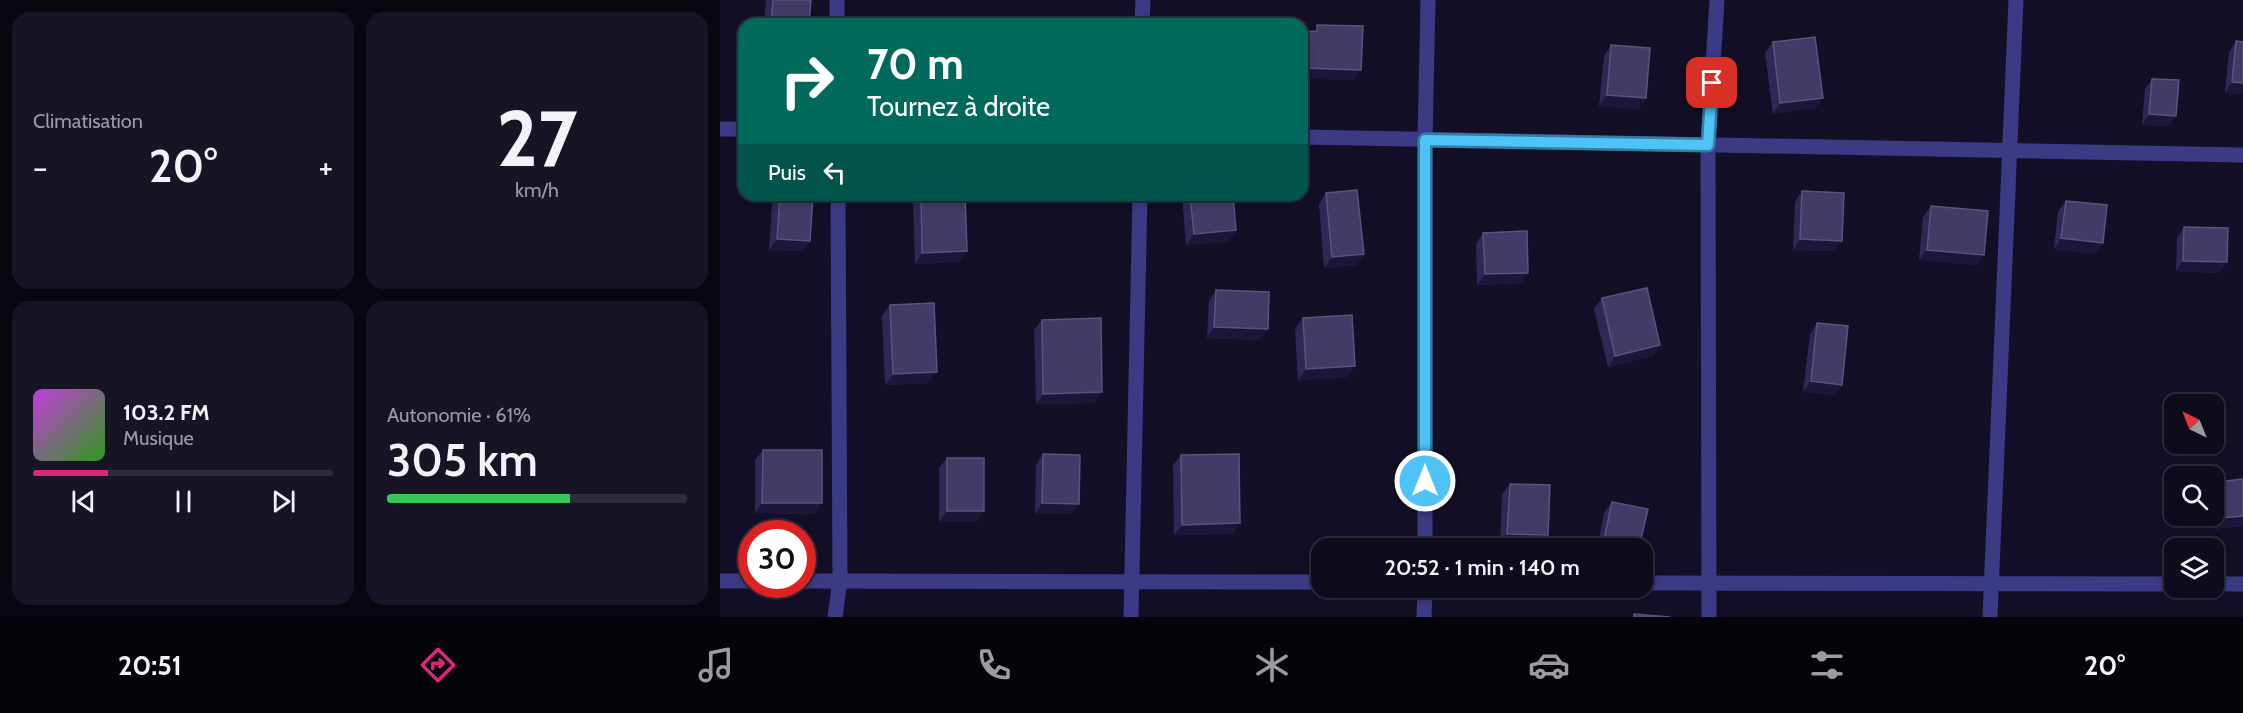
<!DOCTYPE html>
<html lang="fr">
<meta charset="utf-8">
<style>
body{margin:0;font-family:Cabin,sans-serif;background:#171425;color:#f1f3f6;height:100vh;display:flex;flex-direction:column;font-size:22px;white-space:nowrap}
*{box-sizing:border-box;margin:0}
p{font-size:20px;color:#9b9ba3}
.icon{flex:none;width:33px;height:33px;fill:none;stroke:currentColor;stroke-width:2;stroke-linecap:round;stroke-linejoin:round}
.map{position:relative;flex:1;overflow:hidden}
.details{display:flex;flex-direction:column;gap:12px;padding:12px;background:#08060f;width:720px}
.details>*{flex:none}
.top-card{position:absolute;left:18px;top:18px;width:570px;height:183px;border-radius:18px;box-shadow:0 3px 9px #0003,0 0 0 2px #2e2b3b;background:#00695c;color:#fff;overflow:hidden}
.needle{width:39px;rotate:317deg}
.tools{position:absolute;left:1444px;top:394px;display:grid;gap:12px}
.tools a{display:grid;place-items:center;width:60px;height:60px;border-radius:12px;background:#0e0b1c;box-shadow:0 3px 9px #0003,0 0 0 2px #2e2b3b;font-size:30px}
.speed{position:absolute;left:18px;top:520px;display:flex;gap:12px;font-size:30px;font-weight:700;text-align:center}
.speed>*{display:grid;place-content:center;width:78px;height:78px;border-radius:50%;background:#0e0b1c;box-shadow:0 3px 9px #0003,0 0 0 2px #2e2b3b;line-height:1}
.speed .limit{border:9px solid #d22;background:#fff;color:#111}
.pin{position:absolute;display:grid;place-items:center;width:51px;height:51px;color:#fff;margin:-26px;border-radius:12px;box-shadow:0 3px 9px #0006}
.me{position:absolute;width:66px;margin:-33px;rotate:0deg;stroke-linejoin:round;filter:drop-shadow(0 0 4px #0008)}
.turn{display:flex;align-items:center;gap:21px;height:126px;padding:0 30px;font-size:27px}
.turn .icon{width:78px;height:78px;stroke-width:2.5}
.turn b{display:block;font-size:42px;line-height:51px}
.then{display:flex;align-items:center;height:57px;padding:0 30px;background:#0003;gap:12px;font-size:22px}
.big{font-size:45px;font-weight:600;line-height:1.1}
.details .tile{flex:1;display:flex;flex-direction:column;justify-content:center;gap:9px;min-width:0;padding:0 21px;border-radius:18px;background:#171425}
.details .dial{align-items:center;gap:0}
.dial b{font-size:78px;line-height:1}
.song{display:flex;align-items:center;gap:18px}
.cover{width:72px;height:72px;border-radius:9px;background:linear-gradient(135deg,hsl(290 70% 55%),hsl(110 70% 35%))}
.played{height:6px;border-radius:3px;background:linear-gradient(90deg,#db2777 25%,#2e2b3b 25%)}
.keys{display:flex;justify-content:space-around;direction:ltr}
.heat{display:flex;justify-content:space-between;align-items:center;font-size:33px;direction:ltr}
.charge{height:9px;border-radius:4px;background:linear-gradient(90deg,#34c759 61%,#2e2b3b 0)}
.details .tiles{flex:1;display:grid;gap:12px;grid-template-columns:repeat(2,1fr)}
.trip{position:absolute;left:591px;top:538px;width:342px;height:60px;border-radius:18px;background:#0e0b1c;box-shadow:0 3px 9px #0003,0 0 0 2px #2e2b3b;font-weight:600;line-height:60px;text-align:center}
.menu{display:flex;height:96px;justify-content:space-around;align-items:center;background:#06040b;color:#9b9ba3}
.menu .icon{width:42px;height:42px}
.menu .on{color:#db2777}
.menu b{font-size:27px;color:#f1f3f6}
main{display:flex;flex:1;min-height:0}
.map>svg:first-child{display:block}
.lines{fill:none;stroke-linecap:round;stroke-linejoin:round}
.street{stroke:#3b3a85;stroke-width:15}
.wall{fill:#302854}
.shaded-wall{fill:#1d163a}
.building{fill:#423b66;stroke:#5a537e;stroke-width:1.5}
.route-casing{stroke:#337fa1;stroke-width:15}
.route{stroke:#4fc3f7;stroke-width:10}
</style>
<main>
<section class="details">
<div class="tiles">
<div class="tile"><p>Climatisation</p>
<div class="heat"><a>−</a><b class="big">20°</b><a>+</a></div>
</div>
<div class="tile dial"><b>27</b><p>km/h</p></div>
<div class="tile">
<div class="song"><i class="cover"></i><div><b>103.2 FM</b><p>Musique</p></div></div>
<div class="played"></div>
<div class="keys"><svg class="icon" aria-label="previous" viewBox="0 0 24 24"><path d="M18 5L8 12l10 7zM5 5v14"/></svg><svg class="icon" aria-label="pause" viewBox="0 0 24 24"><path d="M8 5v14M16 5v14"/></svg><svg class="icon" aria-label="next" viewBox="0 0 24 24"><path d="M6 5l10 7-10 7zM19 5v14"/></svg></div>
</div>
<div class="tile"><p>Autonomie · 61%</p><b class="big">305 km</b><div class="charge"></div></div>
</div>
</section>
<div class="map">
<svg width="1523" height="617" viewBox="0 0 1523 617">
<rect width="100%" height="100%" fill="#130f26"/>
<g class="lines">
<!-- street -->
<g class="street">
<path d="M117,0V24"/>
<path d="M422,24L423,0"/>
<path d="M0,129H24"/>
<path d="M582,137L1523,155"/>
<path d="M705,549V140L708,0"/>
<path d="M0,581H32"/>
<path d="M82,581L602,582"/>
<path d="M922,583L1455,584"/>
<path d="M1494,584H1523"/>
<path d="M115,617L120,580L118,195"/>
<path d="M411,617L420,195"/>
<path d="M704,617L705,588"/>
<path d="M989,617L988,145L997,0"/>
<path d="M1270,617L1296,0"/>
</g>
</g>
<!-- wall -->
<g class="wall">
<path d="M46,0H91L89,24H44Z"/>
<path d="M1516,41L1523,42V94L1505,93L1509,52Z"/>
<path d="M1053,42L1103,98L1095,108L1053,114L1045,53Z"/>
<path d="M891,45L926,98L918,109L879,106L884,56Z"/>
<path d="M1432,79L1449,126L1422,125L1425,89Z"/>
<path d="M1082,191L1114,251L1073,250L1075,202Z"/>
<path d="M606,193L644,254L636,265L604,268L599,204Z"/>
<path d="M58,195H93L90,241L82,251L49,250L52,203Z"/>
<path d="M197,195H245L247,251L239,262L195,264L193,200Z"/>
<path d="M462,195H513L509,241L466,245Z"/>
<path d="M1346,201L1375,254L1334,249L1338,211Z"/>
<path d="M1211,206L1264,255L1257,265L1199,260L1203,217Z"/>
<path d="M1464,227L1499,273L1456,271L1457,238Z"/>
<path d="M763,233L801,283L757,285L756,244Z"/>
<path d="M496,290L540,340L487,338L489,301Z"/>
<path d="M882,298L940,345L933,356L888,367L874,309Z"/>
<path d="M170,305L209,383L165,385L162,316Z"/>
<path d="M583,318L628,377L578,380L575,329Z"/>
<path d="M322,320L374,403L316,404L314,330Z"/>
<path d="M1097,323L1122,385L1114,395L1083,392L1090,334Z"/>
<path d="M43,450L95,514L35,513V460Z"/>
<path d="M323,454L351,514H315L316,465Z"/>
<path d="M461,455L513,534L454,535L453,465Z"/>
<path d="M227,458L256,522H219V468Z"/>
<path d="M1523,479V526L1494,529L1493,516H1494V487L1497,482Z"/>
<path d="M790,484L828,535L820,546L780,544L782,494Z"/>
<path d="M892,502L919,547L918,549H877L884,513Z"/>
</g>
<!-- shaded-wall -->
<g class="shaded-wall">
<path d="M582,68L641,70L634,80L582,79Z"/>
<path d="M1512,82L1523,83V94L1505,93Z"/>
<path d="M887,95L926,98L918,109L879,106Z"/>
<path d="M1103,98L1095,108L1053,114L1060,103Z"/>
<path d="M1429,114L1456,116L1449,126L1422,125Z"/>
<path d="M516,230L509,241L466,245L474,234Z"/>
<path d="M1341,238L1383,243L1375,254L1334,249Z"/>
<path d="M57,239L90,241L82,251L49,250Z"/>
<path d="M1080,239L1122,241L1114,251L1073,250Z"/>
<path d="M1207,250L1264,255L1257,265L1199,260Z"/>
<path d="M247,251L239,262L195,264L202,253Z"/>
<path d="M644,254L636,265L604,268L612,257Z"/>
<path d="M1463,261L1507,262L1499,273L1456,271Z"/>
<path d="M808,273L801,283L757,285L765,274Z"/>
<path d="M494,327L548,329L540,340L487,338Z"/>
<path d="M940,345L933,356L888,367L895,356Z"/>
<path d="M635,366L628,377L578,380L586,369Z"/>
<path d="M217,372L209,383L165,385L173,374Z"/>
<path d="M1091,381L1122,385L1114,395L1083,392Z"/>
<path d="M382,392L374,403L316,404L323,394Z"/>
<path d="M42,503H102L95,514L35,513Z"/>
<path d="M322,503L359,504L351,514H315Z"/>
<path d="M227,511H264L256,522H219Z"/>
<path d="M1523,516V526L1494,529L1501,518Z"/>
<path d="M520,523L513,534L454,535L462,525Z"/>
<path d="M787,534L828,535L820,546L780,544Z"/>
<path d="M884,540L919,547L918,549H878Z"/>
</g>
<!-- building -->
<g class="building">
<path d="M53,0H91L89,24H51Z"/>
<path d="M597,25L643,26L641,70L582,68V32L597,31Z"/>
<path d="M1095,37L1103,98L1060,103L1053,42Z"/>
<path d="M1516,41L1523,42V83L1512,82Z"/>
<path d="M891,45L930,48L926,98L887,95Z"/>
<path d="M1432,79L1459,80L1456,116L1429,114Z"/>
<path d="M637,190L644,254L612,257L606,193Z"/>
<path d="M1082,191L1124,193L1122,241L1080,239Z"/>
<path d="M60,195H93L90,241L57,239Z"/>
<path d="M201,195H245L247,251L202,253Z"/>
<path d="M470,195H513L516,230L474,234Z"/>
<path d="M1346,201L1387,205L1383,243L1341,238Z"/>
<path d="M1211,206L1268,211L1264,255L1207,250Z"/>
<path d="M1464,227L1508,228L1507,262L1463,261Z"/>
<path d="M807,231L808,273L765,274L763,233Z"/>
<path d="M927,288L940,345L895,356L882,298Z"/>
<path d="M496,290L549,292L548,329L494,327Z"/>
<path d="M214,303L217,372L173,374L170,305Z"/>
<path d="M632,315L635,366L586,369L583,318Z"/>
<path d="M381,318L382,392L323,394L322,320Z"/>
<path d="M1097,323L1128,326L1122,385L1091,381Z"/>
<path d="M43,450H102V503H42Z"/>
<path d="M323,454L360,455L359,504L322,503Z"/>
<path d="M519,454L520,523L462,525L461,455Z"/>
<rect x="227" y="458" width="37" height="53"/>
<path d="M1523,479V516L1501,518L1497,482Z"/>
<path d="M790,484L830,485L828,535L787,534Z"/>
<path d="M892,502L928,509L919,547L884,540Z"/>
<path d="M914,614L950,617H914Z"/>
</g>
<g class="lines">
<!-- route casing -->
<g class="route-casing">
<path id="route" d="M705,481V140L988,145L992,83"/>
</g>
<!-- route -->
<use href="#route" class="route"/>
</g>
</svg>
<div class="tools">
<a><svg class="needle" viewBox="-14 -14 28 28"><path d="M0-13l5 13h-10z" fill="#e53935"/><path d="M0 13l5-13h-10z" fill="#9b9ba3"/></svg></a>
<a><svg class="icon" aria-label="search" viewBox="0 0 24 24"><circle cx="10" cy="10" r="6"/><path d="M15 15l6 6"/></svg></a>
<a><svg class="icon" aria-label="layers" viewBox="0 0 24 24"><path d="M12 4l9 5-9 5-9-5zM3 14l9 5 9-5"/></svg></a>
</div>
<div class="speed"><div class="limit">30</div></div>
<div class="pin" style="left:992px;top:83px;background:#d93025"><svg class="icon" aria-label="arrive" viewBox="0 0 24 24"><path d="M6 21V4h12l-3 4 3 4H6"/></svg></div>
<svg class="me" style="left:705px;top:481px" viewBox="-20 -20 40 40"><circle r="17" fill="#4fc3f7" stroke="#fff" stroke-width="3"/><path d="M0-11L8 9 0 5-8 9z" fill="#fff"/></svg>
<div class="trip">20:52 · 1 min · 140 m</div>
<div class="top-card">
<div class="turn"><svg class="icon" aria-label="right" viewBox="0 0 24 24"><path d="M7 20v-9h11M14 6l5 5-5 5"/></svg><div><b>70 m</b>Tournez à droite</div></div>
<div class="then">Puis<svg class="icon" aria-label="left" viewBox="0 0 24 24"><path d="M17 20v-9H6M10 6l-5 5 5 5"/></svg></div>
</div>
</div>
</main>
<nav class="menu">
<b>20:51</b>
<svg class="icon on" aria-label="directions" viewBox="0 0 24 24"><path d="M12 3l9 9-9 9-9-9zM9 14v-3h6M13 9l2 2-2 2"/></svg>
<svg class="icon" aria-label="music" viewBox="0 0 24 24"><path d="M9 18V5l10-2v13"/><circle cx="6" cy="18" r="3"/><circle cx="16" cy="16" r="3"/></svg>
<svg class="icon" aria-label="phone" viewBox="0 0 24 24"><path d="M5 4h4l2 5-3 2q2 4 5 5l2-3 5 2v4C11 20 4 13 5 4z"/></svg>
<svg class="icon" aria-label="climate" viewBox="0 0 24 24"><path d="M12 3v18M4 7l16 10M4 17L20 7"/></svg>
<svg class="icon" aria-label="car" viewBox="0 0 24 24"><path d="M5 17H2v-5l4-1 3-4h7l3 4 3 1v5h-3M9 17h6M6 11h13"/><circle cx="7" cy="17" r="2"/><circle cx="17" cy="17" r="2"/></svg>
<svg class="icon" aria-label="filters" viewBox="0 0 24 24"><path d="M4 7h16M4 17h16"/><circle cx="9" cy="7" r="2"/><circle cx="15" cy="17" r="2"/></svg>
<b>20°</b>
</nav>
